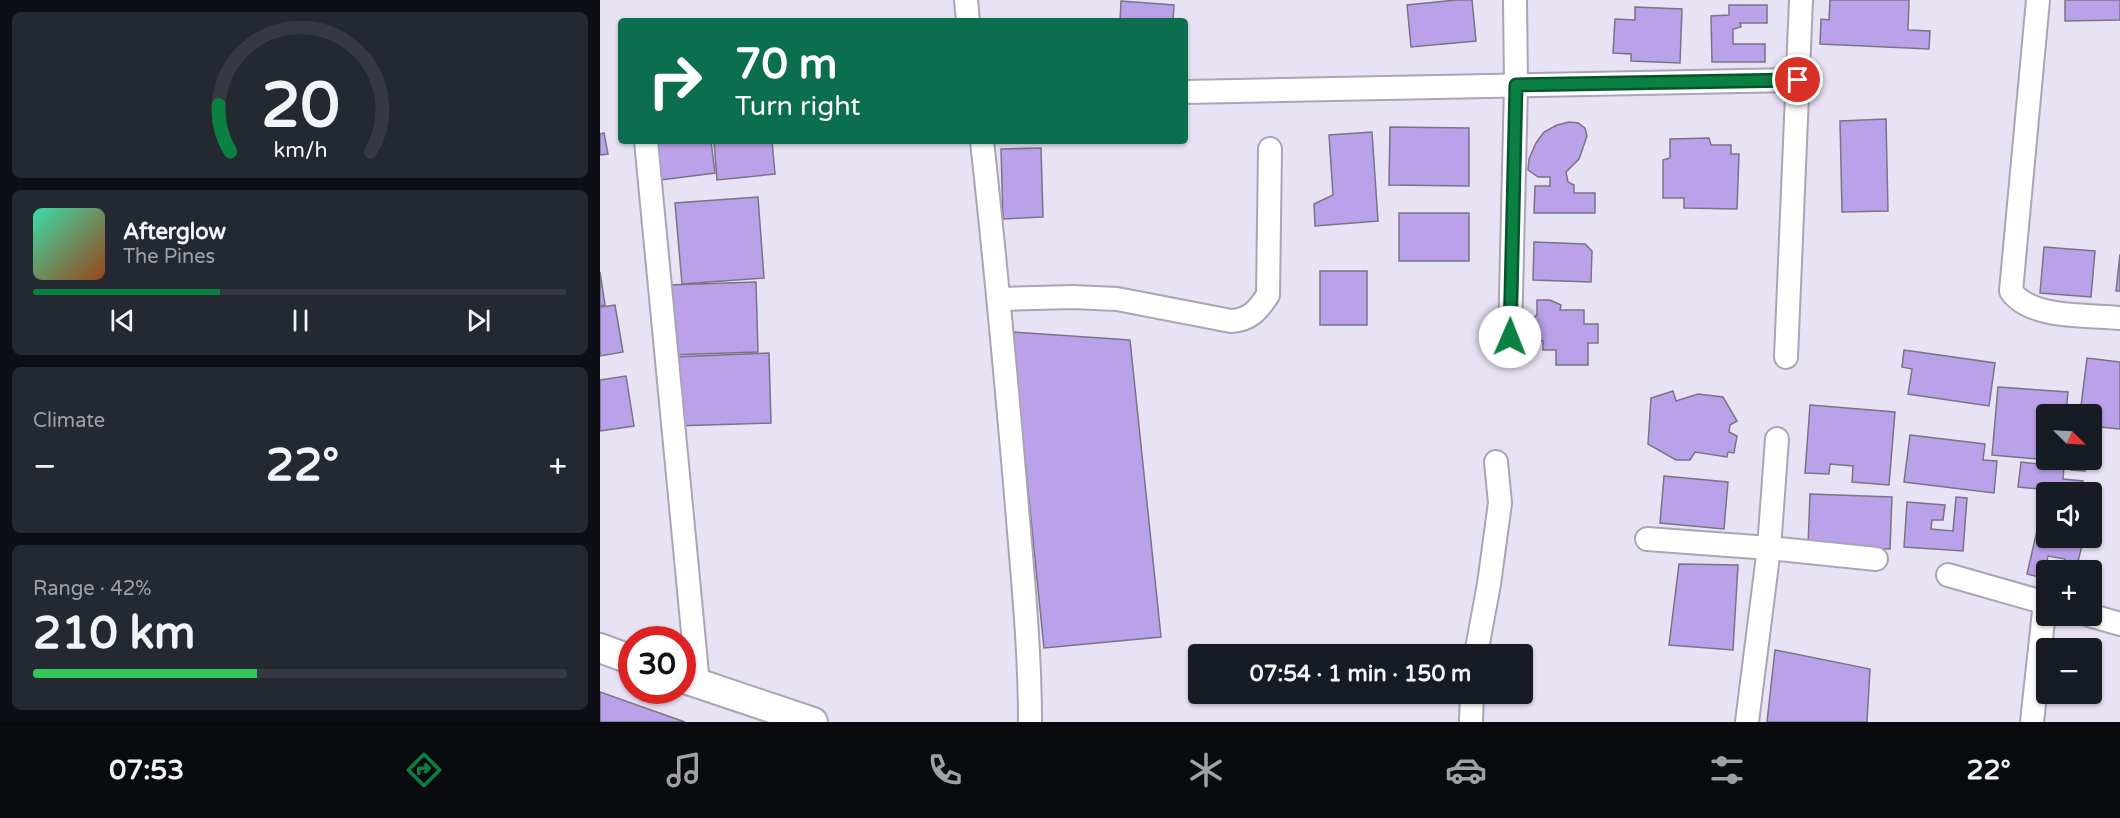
<!DOCTYPE html>
<meta charset="utf-8">
<style>
body{margin:0;font-family:"Varela Round",sans-serif;background:#242831;color:#f1f3f6;height:100vh;display:flex;flex-direction:column;font-size:22px;white-space:nowrap}
*{box-sizing:border-box;margin:0}
p{font-size:20px;color:#9ea1a6}
.icon{flex:none;width:33px;height:33px;fill:none;stroke:currentColor;stroke-width:2;stroke-linecap:round;stroke-linejoin:round}
.map{position:relative;flex:1;overflow:hidden}
.drawer{display:flex;flex-direction:column;gap:12px;padding:12px;background:#0d0f14;width:600px}
.drawer>*{flex:none}
.banner{position:absolute;left:18px;top:18px;width:570px;height:126px;border-radius:6px;box-shadow:0 2px 4px #0004;background:#0b6e4f;color:#fff;overflow:hidden}
.needle{width:39px;rotate:114deg}
.controls{position:absolute;left:1436px;top:404px;display:grid;gap:12px}
.controls a{display:grid;place-items:center;width:66px;height:66px;border-radius:6px;background:#171b24;box-shadow:0 2px 4px #0004;font-size:30px}
.speed{position:absolute;left:18px;top:626px;display:flex;gap:12px;font-size:30px;font-weight:700;text-align:center}
.speed>*{display:grid;place-content:center;width:78px;height:78px;border-radius:50%;background:#171b24;box-shadow:0 2px 4px #0004;line-height:1}
.speed .limit{border:9px solid #d22;background:#fff;color:#111}
.pin{position:absolute;display:grid;place-items:center;width:51px;height:51px;color:#fff;margin:-26px;border:3px solid #fff;border-radius:50%;box-shadow:0 2px 6px #0007}
.me{position:absolute;width:66px;margin:-33px;rotate:1deg;stroke-linejoin:round;filter:drop-shadow(0 0 4px #0008)}
.turn{display:flex;align-items:center;gap:21px;height:126px;padding:0 18px;font-size:27px}
.turn .icon{width:78px;height:78px;stroke-width:2.5}
.turn b{display:block;font-size:42px;line-height:51px}
.big{font-size:45px;font-weight:800;line-height:1.1}
.drawer .tile{flex:1;display:flex;flex-direction:column;justify-content:center;gap:9px;min-width:0;padding:0 21px;border-radius:9px;background:#242831}
.drawer .dial{align-items:center;gap:0}
.dial svg{height:156px;overflow:visible;fill:none;stroke:#363941;stroke-width:7;stroke-linecap:round;text-anchor:middle}
.dial text{fill:#f1f3f6;stroke:none}
.song{display:flex;align-items:center;gap:18px}
.cover{width:72px;height:72px;border-radius:9px;background:linear-gradient(135deg,hsl(160 70% 55%),hsl(20 70% 35%))}
.played{height:6px;border-radius:3px;background:linear-gradient(90deg,#0b8043 35%,#363941 35%)}
.keys{display:flex;justify-content:space-around;direction:ltr}
.heat{display:flex;justify-content:space-between;align-items:center;font-size:33px;direction:ltr}
.charge{height:9px;border-radius:4px;background:linear-gradient(90deg,#34c759 42%,#363941 0)}
.trip{position:absolute;left:588px;top:644px;width:345px;height:60px;border-radius:6px;background:#171b24;box-shadow:0 2px 4px #0004;font-weight:800;line-height:60px;text-align:center}
.tabs{display:flex;height:96px;justify-content:space-around;align-items:center;background:#090b0e;color:#9ea1a6}
.tabs .icon{width:42px;height:42px}
.tabs .on{color:#0b8043}
.tabs b{font-size:27px;color:#f1f3f6}
main{display:flex;flex:1;min-height:0}
.map>svg:first-child{display:block}
.building{fill:#bba1e9;stroke:#797485;stroke-width:1.5}
.lines{fill:none;stroke-linecap:round;stroke-linejoin:round}
.minor-casing{stroke:#aaa4b6;stroke-width:26}
.major-casing{stroke:#aaa4b6;stroke-width:32}
.minor{stroke:#fff;stroke-width:22}
.major{stroke:#fff;stroke-width:28}
.route-casing{stroke:#07532c;stroke-width:15}
.route{stroke:#0b8043;stroke-width:10}
</style>
<main>
<section class="drawer">
<div class="tile dial"><svg viewBox="0 0 100 80">
<path d="M14 69A42 42 0 1 1 86 69"/>
<path d="M14 69A42 42 0 0 1 8 45" stroke="#0b8043"/>
<text x="50" y="56" font-size="32" font-weight="700">20</text>
<text x="50" y="72" font-size="11">km/h</text>
</svg></div>
<div class="tile">
<div class="song"><i class="cover"></i><div><b>Afterglow</b><p>The Pines</p></div></div>
<div class="played"></div>
<div class="keys"><svg class="icon" aria-label="previous" viewBox="0 0 24 24"><path d="M18 5L8 12l10 7zM5 5v14"/></svg><svg class="icon" aria-label="pause" viewBox="0 0 24 24"><path d="M8 5v14M16 5v14"/></svg><svg class="icon" aria-label="next" viewBox="0 0 24 24"><path d="M6 5l10 7-10 7zM19 5v14"/></svg></div>
</div>
<div class="tile"><p>Climate</p>
<div class="heat"><a>−</a><b class="big">22°</b><a>+</a></div>
</div>
<div class="tile"><p>Range · 42%</p><b class="big">210 km</b><div class="charge"></div></div>
</section>
<div class="map">
<svg width="1520" height="722" viewBox="0 0 1520 722">
<rect width="100%" height="100%" fill="#e8e2f5"/>
<!-- building -->
<g class="building">
<path d="M856,0H872L876,41L811,47L807,5Z"/>
<path d="M1230,0H1309L1308,30L1330,31L1329,49L1220,44L1221,19L1229,20Z"/>
<path d="M1465,0H1520V20L1465,21Z"/>
<path d="M521,1L574,5L573,21H520Z"/>
<path d="M1129,5H1167V23H1140L1141,27L1133,29V44H1165V62H1112L1111,16L1129,15Z"/>
<path d="M1035,7L1082,9L1080,63L1031,61V54L1013,53L1015,19L1035,20Z"/>
<path d="M1286,119L1288,211L1242,212L1240,121Z"/>
<path d="M969,122L978,123L985,128L987,136L979,159L966,172L968,182L974,185V193H995V213H934L935,186H950V177H938L928,170L929,159L936,143L944,132L957,125Z"/>
<path d="M790,127L869,128V186L789,185Z"/>
<path d="M772,132L778,221L715,226L714,204L733,195L729,135Z"/>
<path d="M4,133L8,154L0,155V134Z"/>
<path d="M1109,138L1111,145H1131V154H1139L1137,209L1084,208V198H1063V160L1070,158V139Z"/>
<path d="M57,141H111L115,173L61,180Z"/>
<path d="M114,141H172L175,174L117,180Z"/>
<path d="M441,148L443,217L403,219L401,149Z"/>
<path d="M158,197L164,278L82,284L75,203Z"/>
<rect x="799" y="213" width="70" height="48"/>
<path d="M934,242L985,244L992,251L991,282L933,280Z"/>
<path d="M1444,247L1495,251L1491,297L1440,293Z"/>
<path d="M1520,254V291H1516Z"/>
<rect x="720" y="271" width="47" height="54"/>
<path d="M0,272L5,305L0,306Z"/>
<path d="M156,282L158,352L69,355L67,285Z"/>
<path d="M937,300H950L961,305L960,310H984V324H998V343H988V365H956V350H943V341H933V318L937,315Z"/>
<path d="M15,305L23,352L0,356V307Z"/>
<path d="M412,332L530,340L561,637L444,648Z"/>
<path d="M1304,350L1395,363L1389,406L1308,394L1312,369L1302,367Z"/>
<path d="M169,353L171,423L74,426L72,357Z"/>
<path d="M1487,358L1520,362V429L1491,426V414H1480Z"/>
<path d="M26,376L34,426L0,431V380Z"/>
<path d="M1398,387L1468,392L1466,414H1446V459H1486L1485,471L1471,470L1472,462L1392,455Z"/>
<path d="M1073,391L1076,401L1098,394L1123,397L1137,421L1130,425L1129,432L1137,436L1134,453L1128,452L1127,457L1095,452L1090,460H1076L1048,444L1051,398Z"/>
<path d="M1210,405L1295,412L1289,485L1252,482L1253,466L1230,464L1229,474L1205,473Z"/>
<path d="M1310,435L1385,444L1383,460L1397,461L1394,493L1304,482Z"/>
<path d="M1421,462L1464,467L1463,479L1483,481L1482,492H1446V509L1437,508L1439,489L1418,487Z"/>
<path d="M1064,476L1128,482L1124,529L1060,523Z"/>
<path d="M1210,494L1292,497L1290,549L1208,546Z"/>
<path d="M1356,497L1367,498L1363,551L1304,547L1307,502L1345,505L1343,520H1332L1331,529L1353,531Z"/>
<path d="M1439,522L1446,523V537H1484L1476,570H1462L1465,559L1448,556L1443,578L1427,574Z"/>
<path d="M1079,564L1138,565L1133,650L1069,645Z"/>
<path d="M1175,650L1270,669L1267,722H1167Z"/>
<path d="M0,692L85,722H0Z"/>
</g>
<g class="lines">
<!-- minor casing -->
<g class="minor-casing">
<g id="minor">
<path d="M366,0L368,21"/>
<path d="M1438,0L1411,291C1430,319 1488,315 1520,318"/>
<path d="M585,92L1198,80"/>
<path d="M46,141L98,684"/>
<path d="M382,141C395,259 406,377 416,495C422,570 430,646 430,722"/>
<path d="M399,299L472,297L517,299L631,321C650,320 658,310 668,295L670,149"/>
<path d="M910,337L916,85L915,0"/>
<path d="M1186,357L1201,0"/>
<path d="M1047,539L1169,548L1276,559"/>
<path d="M1348,575L1446,603"/>
<path d="M1489,615L1520,624"/>
<path d="M876,654L889,584L900,503L896,462"/>
<path d="M871,722L872,693"/>
<path d="M1147,722L1169,548L1177,439"/>
<path d="M1432,722L1445,602"/>
</g>
</g>
<!-- major casing -->
<g class="major-casing">
<g id="major">
<path d="M0,648L32,660"/>
<path d="M82,678L213,722"/>
</g>
</g>
<!-- minor -->
<use href="#minor" class="minor"/>
<!-- major -->
<use href="#major" class="major"/>
</g>
<g class="lines">
<!-- route casing -->
<g class="route-casing">
<path id="route" d="M910,337L916,85L1198,80"/>
</g>
<!-- route -->
<use href="#route" class="route"/>
</g>
</svg>
<div class="controls">
<a><svg class="needle" viewBox="-14 -14 28 28"><path d="M0-13l5 13h-10z" fill="#e53935"/><path d="M0 13l5-13h-10z" fill="#9ea1a6"/></svg></a>
<a><svg class="icon" aria-label="sound" viewBox="0 0 24 24"><path d="M4 9h4l5-4v14l-5-4H4zM17 9q2 3 0 6"/></svg></a>
<a>+</a>
<a>−</a>
</div>
<div class="speed"><div class="limit">30</div></div>
<div class="pin" style="left:1198px;top:80px;background:#d93025"><svg class="icon" aria-label="arrive" viewBox="0 0 24 24"><path d="M6 21V4h12l-3 4 3 4H6"/></svg></div>
<svg class="me" style="left:910px;top:337px" viewBox="-20 -20 40 40"><circle r="19" fill="#fff"/><path d="M0-13L10 11 0 6-10 11z" fill="#0b8043"/></svg>
<div class="trip">07:54 · 1 min · 150 m</div>
<div class="banner">
<div class="turn"><svg class="icon" aria-label="right" viewBox="0 0 24 24"><path d="M7 20v-9h11M14 6l5 5-5 5"/></svg><div><b>70 m</b>Turn right</div></div>
</div>
</div>
</main>
<nav class="tabs">
<b>07:53</b>
<svg class="icon on" aria-label="directions" viewBox="0 0 24 24"><path d="M12 3l9 9-9 9-9-9zM9 14v-3h6M13 9l2 2-2 2"/></svg>
<svg class="icon" aria-label="music" viewBox="0 0 24 24"><path d="M9 18V5l10-2v13"/><circle cx="6" cy="18" r="3"/><circle cx="16" cy="16" r="3"/></svg>
<svg class="icon" aria-label="phone" viewBox="0 0 24 24"><path d="M5 4h4l2 5-3 2q2 4 5 5l2-3 5 2v4C11 20 4 13 5 4z"/></svg>
<svg class="icon" aria-label="climate" viewBox="0 0 24 24"><path d="M12 3v18M4 7l16 10M4 17L20 7"/></svg>
<svg class="icon" aria-label="car" viewBox="0 0 24 24"><path d="M5 17H2v-5l4-1 3-4h7l3 4 3 1v5h-3M9 17h6M6 11h13"/><circle cx="7" cy="17" r="2"/><circle cx="17" cy="17" r="2"/></svg>
<svg class="icon" aria-label="filters" viewBox="0 0 24 24"><path d="M4 7h16M4 17h16"/><circle cx="9" cy="7" r="2"/><circle cx="15" cy="17" r="2"/></svg>
<b>22°</b>
</nav>
